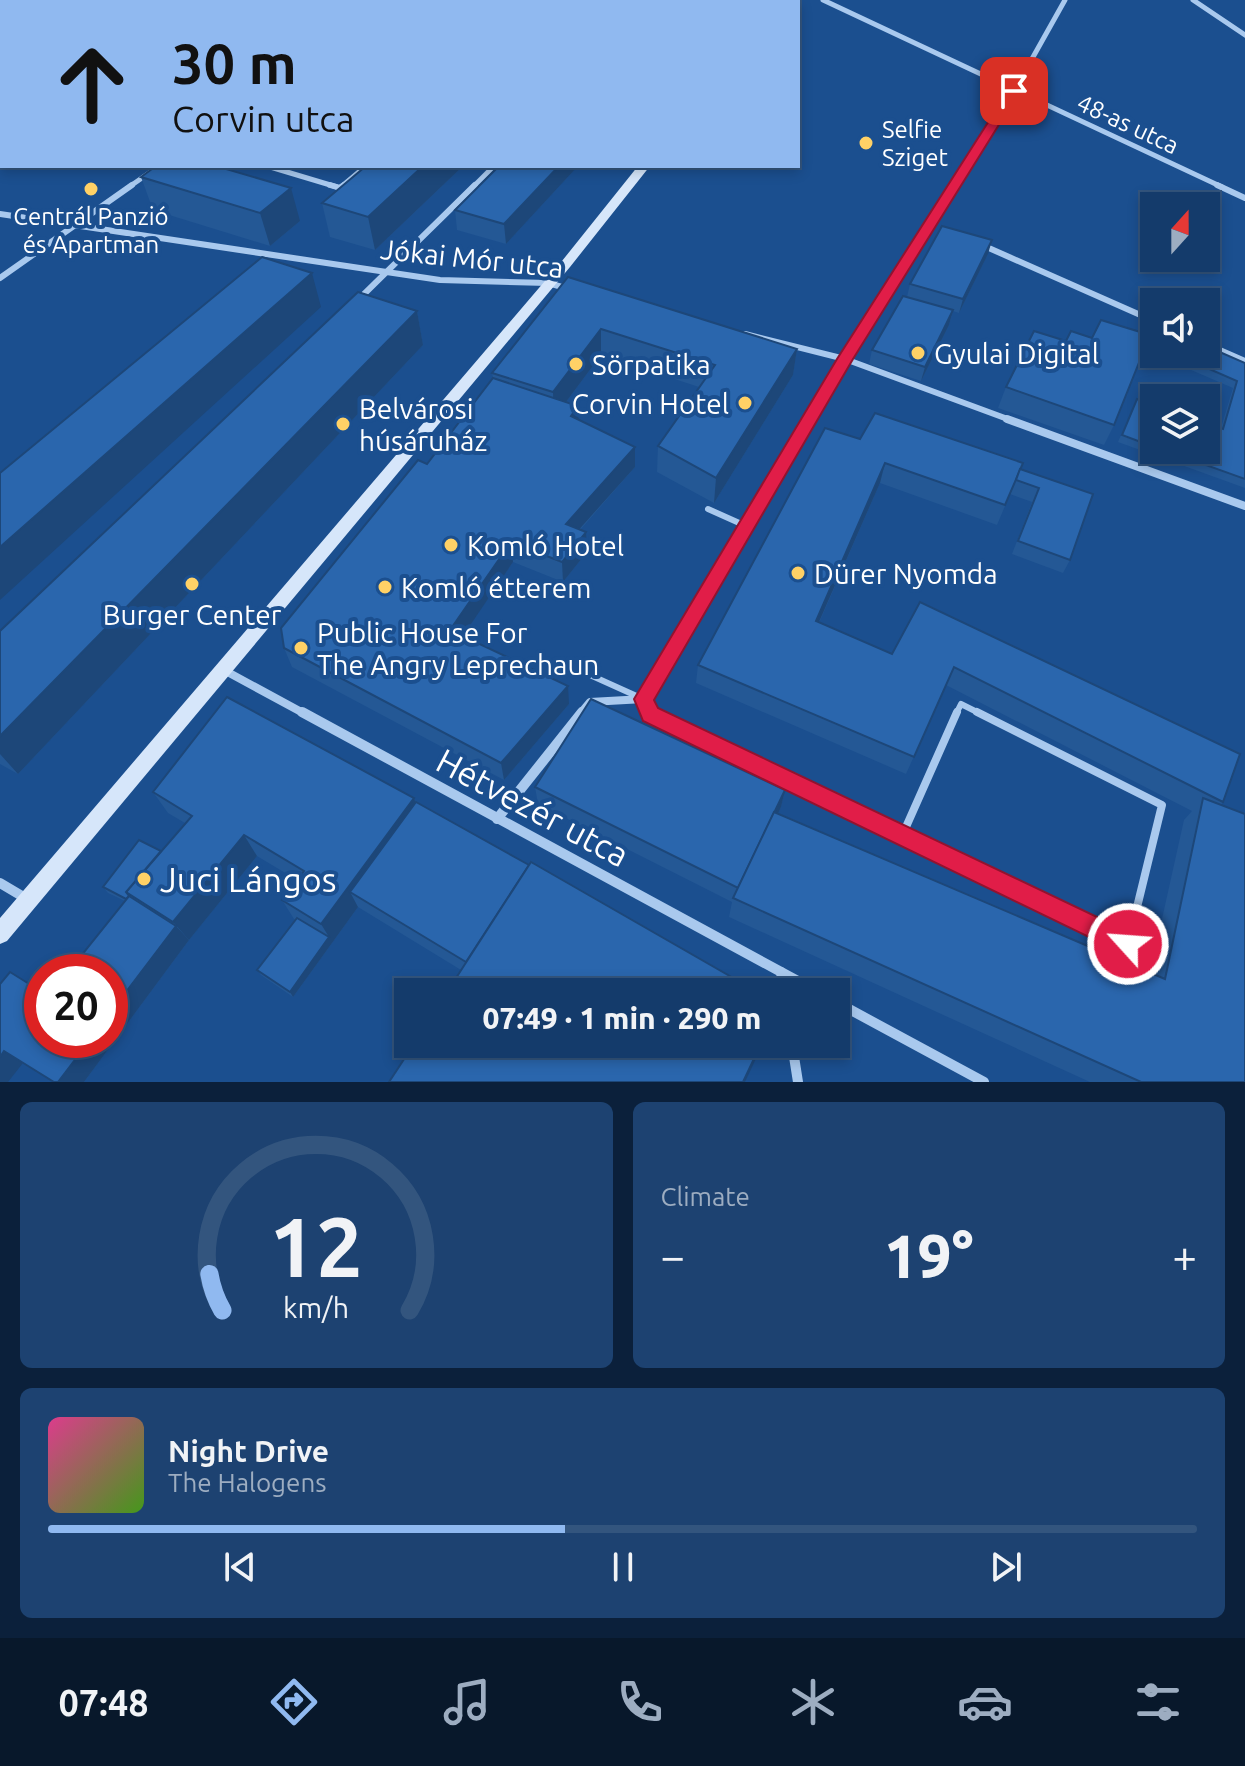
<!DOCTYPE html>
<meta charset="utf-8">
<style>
body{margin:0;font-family:Ubuntu,sans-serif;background:#1d4271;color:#f1f3f6;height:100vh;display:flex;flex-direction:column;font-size:30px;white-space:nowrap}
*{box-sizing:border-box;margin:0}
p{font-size:26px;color:#9dadc1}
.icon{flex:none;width:44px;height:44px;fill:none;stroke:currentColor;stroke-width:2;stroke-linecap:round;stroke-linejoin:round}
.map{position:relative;height:1082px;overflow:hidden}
.panel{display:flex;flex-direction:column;gap:20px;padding:20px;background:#0b203b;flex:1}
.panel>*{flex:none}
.hud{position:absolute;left:0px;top:0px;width:800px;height:168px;box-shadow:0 4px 12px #0003,0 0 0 2px #33557e;background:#90b9f0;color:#111;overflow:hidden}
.needle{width:52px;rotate:21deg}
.controls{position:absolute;left:1140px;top:192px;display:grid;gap:16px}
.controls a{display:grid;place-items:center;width:80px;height:80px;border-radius:0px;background:#143b6b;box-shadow:0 4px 12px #0003,0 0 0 2px #33557e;font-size:40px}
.speed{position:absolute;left:24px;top:954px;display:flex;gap:16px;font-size:40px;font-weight:700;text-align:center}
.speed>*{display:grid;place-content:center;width:104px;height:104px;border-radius:50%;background:#143b6b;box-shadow:0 4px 12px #0003,0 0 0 2px #33557e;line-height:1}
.speed .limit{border:12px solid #d22;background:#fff;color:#111}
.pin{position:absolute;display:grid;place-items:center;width:68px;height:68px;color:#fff;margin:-34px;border-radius:16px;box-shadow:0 4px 12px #0006}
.me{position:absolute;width:88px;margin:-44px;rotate:296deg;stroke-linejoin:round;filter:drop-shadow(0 0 6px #0008)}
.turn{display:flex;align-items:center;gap:28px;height:168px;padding:0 40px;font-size:36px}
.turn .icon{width:104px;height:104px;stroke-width:2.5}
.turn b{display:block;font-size:56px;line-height:68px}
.big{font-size:60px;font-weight:800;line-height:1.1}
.panel .card{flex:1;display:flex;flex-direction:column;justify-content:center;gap:12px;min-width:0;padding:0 28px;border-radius:12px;background:#1d4271}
.panel .dial{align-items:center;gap:0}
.dial svg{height:208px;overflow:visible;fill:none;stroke:#33557e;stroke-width:7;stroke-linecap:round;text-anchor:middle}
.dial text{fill:#f1f3f6;stroke:none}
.song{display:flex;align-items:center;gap:24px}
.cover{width:96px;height:96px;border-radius:12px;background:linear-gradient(135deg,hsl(330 70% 55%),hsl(100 70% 35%))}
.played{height:8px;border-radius:4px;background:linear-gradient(90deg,#90b9f0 45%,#33557e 45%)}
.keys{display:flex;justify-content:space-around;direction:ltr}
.heat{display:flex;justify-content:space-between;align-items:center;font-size:44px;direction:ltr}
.panel .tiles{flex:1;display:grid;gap:20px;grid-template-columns:1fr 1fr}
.card:last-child{grid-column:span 2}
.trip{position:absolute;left:394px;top:978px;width:456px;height:80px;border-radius:0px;background:#143b6b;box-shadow:0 4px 12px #0003,0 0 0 2px #33557e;font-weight:800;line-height:80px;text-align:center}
.dock{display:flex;height:128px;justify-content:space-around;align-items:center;background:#08182b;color:#9dadc1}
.dock .icon{width:56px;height:56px}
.dock .current{color:#90b9f0}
.dock b{font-size:36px;color:#f1f3f6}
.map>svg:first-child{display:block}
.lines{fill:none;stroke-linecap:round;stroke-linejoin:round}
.lane-far1{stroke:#a9c9ee;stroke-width:6}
.lane{stroke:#a9c9ee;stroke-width:8}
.street-far3{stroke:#a9c9ee;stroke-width:5}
.street-far2{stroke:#a9c9ee;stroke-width:6}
.street-far1{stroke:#a9c9ee;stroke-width:8}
.street{stroke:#a9c9ee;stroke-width:10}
.secondary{fill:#d6e6fa;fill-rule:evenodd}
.wall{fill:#245895}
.shaded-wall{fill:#1d4779}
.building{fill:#2a66ad;stroke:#1d4779;stroke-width:2}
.route{fill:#e11d48;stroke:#92132f;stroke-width:2}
.poi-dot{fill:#ffd166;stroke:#1b4f8f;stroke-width:3}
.labels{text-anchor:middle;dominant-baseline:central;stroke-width:8;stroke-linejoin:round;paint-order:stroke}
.far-street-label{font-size:24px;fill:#fff;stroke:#1b4f8f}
.far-poi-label{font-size:24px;fill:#fff;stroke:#1b4f8f;text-anchor:start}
.street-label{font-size:28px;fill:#fff;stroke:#1b4f8f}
.poi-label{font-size:28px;fill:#fff;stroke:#1b4f8f;text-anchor:start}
.near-street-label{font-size:34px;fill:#fff;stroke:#1b4f8f}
.near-poi-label{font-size:34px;fill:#fff;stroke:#1b4f8f;text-anchor:start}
</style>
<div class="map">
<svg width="1245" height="1082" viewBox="0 0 1245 1082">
<rect width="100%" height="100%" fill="#1b4f8f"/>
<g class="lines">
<!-- lane-far1 -->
<g class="lane-far1">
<path d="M708,509L746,526"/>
<path d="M590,675L641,698"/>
<path d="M956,714L961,704L981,714"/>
</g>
<!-- lane -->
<g class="lane">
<path d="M891,831L1128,944L1162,805L977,712"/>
<path d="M902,836L957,712"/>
</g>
<!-- street-far3 -->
<g class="street-far3">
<path d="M823,0L1222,187"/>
<path d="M1193,0L1245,35"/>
<path d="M32,2L36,0"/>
<path d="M401,2L404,0"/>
<path d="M267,166L337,187"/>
<path d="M129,187L159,166"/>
<path d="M341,187L366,166"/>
<path d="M473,187L494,166"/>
<path d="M953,187L1014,91L1065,0"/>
</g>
<!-- street-far2 -->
<g class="street-far2">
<path d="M330,185L340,188L344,185"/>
<path d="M1217,185L1245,198"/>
<path d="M0,214L440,280L548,283L569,289"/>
<path d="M982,245L1154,321"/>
<path d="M0,278L132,185"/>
<path d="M358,300L475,185"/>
<path d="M745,334L845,359L1013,421"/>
<path d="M1206,344L1245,361"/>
<path d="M809,421L955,185"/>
</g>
<!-- street-far1 -->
<g class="street-far1">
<path d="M1007,419L1245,506"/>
<path d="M222,669L305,714"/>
<path d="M580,714L590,702L644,699"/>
<path d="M650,714L644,699L810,419"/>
</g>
<!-- street -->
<g class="street">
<path d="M302,712L818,992"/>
<path d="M649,712L891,831"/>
<path d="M497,819L582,712"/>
<path d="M0,883L27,899"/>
<path d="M781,972L784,992"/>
<path d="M836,1002L984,1082"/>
<path d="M792,1044L798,1082"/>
</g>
<!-- secondary -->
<g class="secondary">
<path d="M771,0H781L769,2Z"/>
<path d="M638,166H650L570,267L7,941L0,944V918L562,261Z"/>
</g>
</g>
<!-- wall -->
<g class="wall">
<path d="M480,0H576L573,2H490Z"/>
<path d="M620,0H688L686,2H620Z"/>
<path d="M366,166H463L375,250L330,237L322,203Z"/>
<path d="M499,166H578L506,244L457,230L455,210Z"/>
<path d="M141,177L300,221L270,246L153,210Z"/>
<path d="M988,254L959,313L953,311L949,325L921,381L869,364L872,350L907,297L910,284Z"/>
<path d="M568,277L797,349L793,375L714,503L657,472L658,446L699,387L601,355L566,402L578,406V419L635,467L580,530L587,552L563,582L513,562L462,636L569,704L504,780L292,667L284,648L493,378L492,373Z"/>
<path d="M417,311L423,345L18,774L0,764V631Z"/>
<path d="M1154,354H1206L1245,363V488L1118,442L1134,406L1154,405V450H1206L1221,428L1233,388Z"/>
<path d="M1006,387L1114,425L1104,445L998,408Z"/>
<path d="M860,439L1020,469L1093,494L1070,560L1063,573L1012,554L1032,502L1010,494L997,525L880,483L819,623L892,654L920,602L1223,802L1221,805L1245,1082H1090L729,917L732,902L538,804L535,787L785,790L781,807L778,813L1150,973L1184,820L1192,811L946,685L906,774L696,683L698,665Z"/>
<path d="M153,792L414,798L416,802L529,865L461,970L358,907L293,997L261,975L257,970L296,920L294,919L282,900L297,880L257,856L189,940L84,1082H54L23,1063L0,1082L42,1040L125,901L108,893L103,887L161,851L185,823L168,813Z"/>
</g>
<!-- shaded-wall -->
<g class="shaded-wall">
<path d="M555,0H576L573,2H555Z"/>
<path d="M660,0H688L686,2H659Z"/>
<path d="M423,166H463L375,250L368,217Z"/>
<path d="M559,166H578L506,244L504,224Z"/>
<path d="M291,188L300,221L270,246L260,213Z"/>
<path d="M992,240L988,254L959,313L963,299Z"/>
<path d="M312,273L321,307L0,600V547Z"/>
<path d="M953,310L949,325L921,381L925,367Z"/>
<path d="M417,311L423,345L18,774L0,754V736Z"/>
<path d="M601,329V355L554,418L553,392Z"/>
<path d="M797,349L793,375L714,503L716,478Z"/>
<path d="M578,406L579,426L571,416Z"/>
<path d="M635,447V467L567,543L566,524Z"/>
<path d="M885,463L880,483L811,640L816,621Z"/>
<path d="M586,532L587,552L563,582L562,562Z"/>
<path d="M511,542L513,562L454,649L450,630Z"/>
<path d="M568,686L569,704L504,780L501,763Z"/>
<path d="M785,790L781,807L737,900H736Z"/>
<path d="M414,798L421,819L350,892L358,907L293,997L290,992L329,937L321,924Z"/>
<path d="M244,835L257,856L189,940L173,922Z"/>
<path d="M176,926L189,940L84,1082H58L90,1040H110V1013Z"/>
<path d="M761,1044H762L760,1050L745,1082H743Z"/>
<path d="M4,1051L23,1063L8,1082H0V1057Z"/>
</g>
<!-- building -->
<g class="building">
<path d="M422,0H469L467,2H419Z"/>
<path d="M156,166H216L291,188L260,213L141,177Z"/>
<path d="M366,166H423L368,217L322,203Z"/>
<path d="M499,166H559L504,224L455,210Z"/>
<path d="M942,226L992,240L963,299L910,284Z"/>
<path d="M262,257L312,273L0,547V473Z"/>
<path d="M568,277L797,349L716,478L658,446L715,365L601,329L553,392L492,373Z"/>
<path d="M358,292L417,311L0,736V631Z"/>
<path d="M903,296L953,310L925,367L872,350Z"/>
<path d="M1101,320L1150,335L1114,425L1006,387L1034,331L1066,341L1071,331L1092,338Z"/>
<path d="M1206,346L1245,363V479L1164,450H1206V423L1223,429L1237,381L1175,354H1206Z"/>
<path d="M493,378L578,406L571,416L635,447L566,524L586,532L562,562L511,542L450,630L568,686L501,763L284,648L281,628L418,460L427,464Z"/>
<path d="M1137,399L1154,405V447L1122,435Z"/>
<path d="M875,413L1023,463L1005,505L885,463L816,621L892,654L920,602L1240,754L1223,802L954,667L914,757L698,665L825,428L860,439Z"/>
<path d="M1020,469L1093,494L1070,560L1018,541L1039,488L1016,480Z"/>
<path d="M227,697L414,798L321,924L282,900L304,871L244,835L173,922L126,892L192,816L153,792Z"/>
<path d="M591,699L785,790L738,888L535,787Z"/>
<path d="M1203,798L1245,814V1082H1141L733,898L774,812L1165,979Z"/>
<path d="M416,802L529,865L466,962L350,892Z"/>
<path d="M139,840L161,851L126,892L129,896L126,899L103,887Z"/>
<path d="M531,862L754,990L755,992H447Z"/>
<path d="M129,896L176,926L110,1013V972H68Z"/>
<path d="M297,918L329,937L290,992L257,970Z"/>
<path d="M10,972L42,992V1040H90L58,1082H54L4,1051L0,1057V984Z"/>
<path d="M414,1044H761L743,1082H389Z"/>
</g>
<!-- route -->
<path class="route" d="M1014,88L1020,91L853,359L654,700L658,708L1137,936L1140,944L1137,953L1128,956L643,721L634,699L837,359L1008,91Z"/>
<!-- markers -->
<g class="poi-dot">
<circle cx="866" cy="143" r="8"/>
<circle cx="91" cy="189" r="8"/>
<circle cx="918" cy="353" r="8"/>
<circle cx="576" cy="364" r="8"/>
<circle cx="745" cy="403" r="8"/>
<circle cx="343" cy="424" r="8"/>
<circle cx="451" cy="545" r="8"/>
<circle cx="798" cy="573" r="8"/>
<circle cx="192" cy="584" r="8"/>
<circle cx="385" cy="587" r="8"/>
<circle cx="301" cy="648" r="8"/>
<circle cx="144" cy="879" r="8"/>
</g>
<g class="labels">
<!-- far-street labels -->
<g class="far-street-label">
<text transform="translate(1128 124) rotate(25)">48-as utca</text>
</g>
<!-- far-poi labels -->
<g class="far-poi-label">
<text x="882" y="129">Selfie<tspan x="882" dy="28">Sziget</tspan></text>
<text x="91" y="216" text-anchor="middle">Centrál Panzió<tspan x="91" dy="28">és Apartman</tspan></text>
</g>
<!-- street labels -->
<g class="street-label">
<text transform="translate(472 258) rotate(6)">Jókai Mór utca</text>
</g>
<!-- poi labels -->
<g class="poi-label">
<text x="934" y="353">Gyulai Digital</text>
<text x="592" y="364">Sörpatika</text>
<text x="729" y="403" text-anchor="end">Corvin Hotel</text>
<text x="359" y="408">Belvárosi<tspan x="359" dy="32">húsáruház</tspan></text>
<text x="467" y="545">Komló Hotel</text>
<text x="814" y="573">Dürer Nyomda</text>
<text x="401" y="587">Komló étterem</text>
<text x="192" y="614" text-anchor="middle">Burger Center</text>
<text x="317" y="632">Public House For<tspan x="317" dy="32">The Angry Leprechaun</tspan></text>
</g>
<!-- near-street labels -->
<g class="near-street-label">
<text transform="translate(533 807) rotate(28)">Hétvezér utca</text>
</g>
<!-- near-poi labels -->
<g class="near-poi-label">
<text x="160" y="879">Juci Lángos</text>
</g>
</g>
</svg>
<div class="controls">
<a><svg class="needle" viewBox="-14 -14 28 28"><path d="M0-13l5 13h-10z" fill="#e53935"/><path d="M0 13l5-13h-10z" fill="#9dadc1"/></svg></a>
<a><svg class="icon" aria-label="sound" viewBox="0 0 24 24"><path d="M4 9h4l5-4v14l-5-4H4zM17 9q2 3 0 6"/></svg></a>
<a><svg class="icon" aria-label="layers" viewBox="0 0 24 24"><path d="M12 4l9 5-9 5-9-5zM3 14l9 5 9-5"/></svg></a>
</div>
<div class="speed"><div class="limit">20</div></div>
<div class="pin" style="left:1014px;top:91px;background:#d93025"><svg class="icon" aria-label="arrive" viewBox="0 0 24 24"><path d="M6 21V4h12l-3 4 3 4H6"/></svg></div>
<svg class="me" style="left:1128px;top:944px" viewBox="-20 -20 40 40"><circle r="17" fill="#e11d48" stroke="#fff" stroke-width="3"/><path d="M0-11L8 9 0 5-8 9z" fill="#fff"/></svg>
<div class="trip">07:49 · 1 min · 290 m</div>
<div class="hud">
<div class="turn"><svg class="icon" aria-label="ahead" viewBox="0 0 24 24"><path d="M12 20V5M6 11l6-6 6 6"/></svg><div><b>30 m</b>Corvin utca</div></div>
</div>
</div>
<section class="panel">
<div class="tiles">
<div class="card dial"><svg viewBox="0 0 100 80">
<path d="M14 69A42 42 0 1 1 86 69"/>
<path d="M14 69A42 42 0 0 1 9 55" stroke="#90b9f0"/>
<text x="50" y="56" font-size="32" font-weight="700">12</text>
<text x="50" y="72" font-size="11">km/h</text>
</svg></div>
<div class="card"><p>Climate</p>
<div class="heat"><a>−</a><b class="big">19°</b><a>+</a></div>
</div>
<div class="card">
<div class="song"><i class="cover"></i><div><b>Night Drive</b><p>The Halogens</p></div></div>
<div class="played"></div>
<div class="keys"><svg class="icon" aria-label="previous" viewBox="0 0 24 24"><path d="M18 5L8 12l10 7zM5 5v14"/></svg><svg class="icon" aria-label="pause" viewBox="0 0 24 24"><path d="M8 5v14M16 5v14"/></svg><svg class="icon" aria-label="next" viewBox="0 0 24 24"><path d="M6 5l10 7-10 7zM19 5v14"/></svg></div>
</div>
</div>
</section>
<nav class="dock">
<b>07:48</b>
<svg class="icon current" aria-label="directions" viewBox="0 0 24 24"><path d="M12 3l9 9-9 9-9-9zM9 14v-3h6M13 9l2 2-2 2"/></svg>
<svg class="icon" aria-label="music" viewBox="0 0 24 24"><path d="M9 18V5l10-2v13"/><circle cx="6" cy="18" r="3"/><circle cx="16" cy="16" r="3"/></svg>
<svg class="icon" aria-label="phone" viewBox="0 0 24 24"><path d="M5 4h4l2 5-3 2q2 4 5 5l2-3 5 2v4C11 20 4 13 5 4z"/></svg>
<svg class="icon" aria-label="climate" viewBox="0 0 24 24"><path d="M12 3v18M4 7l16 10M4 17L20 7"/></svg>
<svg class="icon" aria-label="car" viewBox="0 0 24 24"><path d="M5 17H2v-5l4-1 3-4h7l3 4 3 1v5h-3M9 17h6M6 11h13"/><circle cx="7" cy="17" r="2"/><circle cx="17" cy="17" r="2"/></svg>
<svg class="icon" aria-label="filters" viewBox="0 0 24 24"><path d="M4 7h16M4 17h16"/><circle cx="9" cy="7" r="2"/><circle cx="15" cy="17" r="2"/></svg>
</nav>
